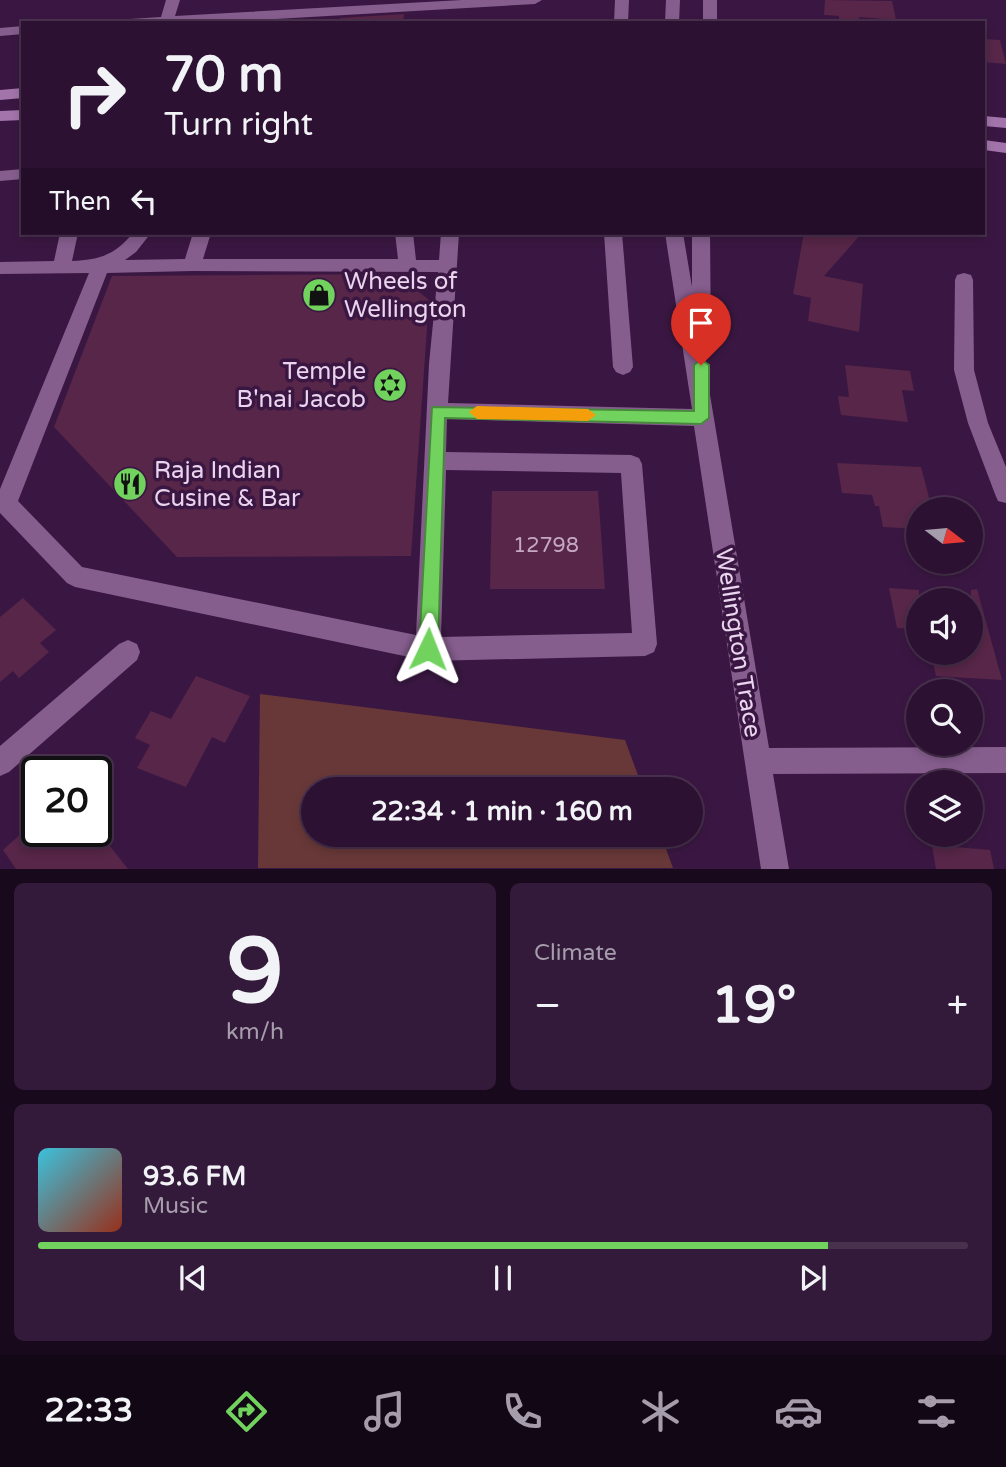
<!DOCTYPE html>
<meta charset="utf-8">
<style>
body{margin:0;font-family:"Varela Round",sans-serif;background:#341a3a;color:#f1f3f6;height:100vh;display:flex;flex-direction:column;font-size:26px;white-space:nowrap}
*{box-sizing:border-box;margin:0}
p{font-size:23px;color:#a69dac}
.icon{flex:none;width:38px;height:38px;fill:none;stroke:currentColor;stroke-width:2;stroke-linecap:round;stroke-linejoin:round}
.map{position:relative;height:869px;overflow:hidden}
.panel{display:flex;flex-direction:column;gap:14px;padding:14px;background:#18091c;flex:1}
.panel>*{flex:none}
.hud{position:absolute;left:21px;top:21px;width:964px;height:214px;border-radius:0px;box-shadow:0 4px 10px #0003,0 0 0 2px #48314d;background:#2c1132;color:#f1f3f6;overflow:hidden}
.needle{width:46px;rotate:106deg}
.tools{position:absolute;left:906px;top:497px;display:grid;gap:14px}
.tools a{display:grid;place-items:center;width:77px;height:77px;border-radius:50%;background:#2c1132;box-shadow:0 4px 10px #0003,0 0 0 2px #48314d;font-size:35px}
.speed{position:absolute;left:21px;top:756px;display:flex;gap:14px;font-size:35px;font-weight:700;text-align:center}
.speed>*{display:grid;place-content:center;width:91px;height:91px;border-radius:50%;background:#2c1132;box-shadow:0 4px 10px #0003,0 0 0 2px #48314d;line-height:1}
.speed .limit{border:4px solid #111;border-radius:10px;background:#fff;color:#111}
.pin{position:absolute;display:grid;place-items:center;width:60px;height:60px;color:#fff;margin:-72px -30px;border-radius:50% 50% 50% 0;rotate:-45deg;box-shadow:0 0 7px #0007}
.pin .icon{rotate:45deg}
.me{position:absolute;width:77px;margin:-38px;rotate:2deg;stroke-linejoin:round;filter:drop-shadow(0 0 5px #0008)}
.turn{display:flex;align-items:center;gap:24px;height:147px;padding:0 28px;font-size:32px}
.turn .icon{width:91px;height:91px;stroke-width:2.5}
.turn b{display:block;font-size:49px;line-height:60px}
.then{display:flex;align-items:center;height:66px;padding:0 28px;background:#0003;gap:14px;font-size:26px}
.big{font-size:52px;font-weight:800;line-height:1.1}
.panel .card{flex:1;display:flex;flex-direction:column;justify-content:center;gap:10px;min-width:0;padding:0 24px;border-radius:10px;background:#341a3a}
.panel .dial{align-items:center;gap:0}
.dial b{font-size:91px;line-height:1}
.song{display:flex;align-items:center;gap:21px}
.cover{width:84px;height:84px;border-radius:10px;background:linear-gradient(135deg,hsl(190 70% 55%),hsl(10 70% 35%))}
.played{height:7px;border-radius:4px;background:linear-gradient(90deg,#71d35e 85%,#48314d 85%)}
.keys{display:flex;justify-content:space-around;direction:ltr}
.heat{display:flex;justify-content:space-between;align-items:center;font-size:38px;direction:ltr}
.panel .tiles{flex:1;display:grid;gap:14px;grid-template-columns:1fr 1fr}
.card:last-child{grid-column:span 2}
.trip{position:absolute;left:301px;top:777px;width:402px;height:70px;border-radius:35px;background:#2c1132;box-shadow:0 4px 10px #0003,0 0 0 2px #48314d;font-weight:800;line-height:70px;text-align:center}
.dock{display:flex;height:112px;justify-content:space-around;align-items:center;background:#120714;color:#a69dac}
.dock .icon{width:49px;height:49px}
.dock .selected{color:#71d35e}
.dock b{font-size:32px;color:#f1f3f6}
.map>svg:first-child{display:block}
.green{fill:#683838}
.building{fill:#572648}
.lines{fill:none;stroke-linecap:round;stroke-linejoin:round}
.minor{fill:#865e8e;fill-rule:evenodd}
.major{fill:#a274ab;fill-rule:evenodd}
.route{fill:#71d35e;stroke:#49893d;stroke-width:2}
.slow{fill:#f59e0b}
.labels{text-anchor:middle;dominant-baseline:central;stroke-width:7;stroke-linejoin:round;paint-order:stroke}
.number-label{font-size:21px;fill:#c5a8c4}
.poi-label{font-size:24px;fill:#ead4ee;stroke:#3a1742;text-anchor:start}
.street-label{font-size:24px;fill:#ead4ee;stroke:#3a1742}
</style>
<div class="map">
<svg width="1006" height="869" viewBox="0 0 1006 869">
<rect width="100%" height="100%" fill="#3a1742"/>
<!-- green -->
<path class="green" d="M260,694L625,740L643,789H313V835H661L673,868H258Z"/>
<!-- building -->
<g class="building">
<path d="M825,0L892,1L896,20L859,17L860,22L839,21V16L824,15Z"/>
<path d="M404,14L403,23H340V18Z"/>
<path d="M984,39L1000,40L1006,64L984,62Z"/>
<path d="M808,233L822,237L826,233H862L824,276L863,284L859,332L808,321L811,298L793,294L803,238Z"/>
<path d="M397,274L429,300L411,556L177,557L54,427L112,276Z"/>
<path d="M845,365L910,371L914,391L902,390L908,422L841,415L838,396L849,397Z"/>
<path d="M837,463L921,467L932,509H919V529L883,527L879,506H875L872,495L842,493Z"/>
<path d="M492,491H598L605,589H490Z"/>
<path d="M889,588L919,590V629L897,628Z"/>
<path d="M977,589L1002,680L936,676L931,653H971V590Z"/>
<path d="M23,598L56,630L40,643L49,652L19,678L13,671L0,682V617Z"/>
<path d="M196,676L250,696L225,743L212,737L186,787L137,768L150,745L135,738L151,711L171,719Z"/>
<path d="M24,831H98L128,869H16L3,850Z"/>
<path d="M932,845L990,850L994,869H936Z"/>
</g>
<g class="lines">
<!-- minor -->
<g class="minor">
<path d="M166,0H180L175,16L462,0H542L535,4L208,23H123L130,19L161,17Z"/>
<path d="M615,0H629L628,23H614Z"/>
<path d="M666,0H680L679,23H665Z"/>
<rect x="703" y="0" width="14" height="23"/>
<path d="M23,26V34L0,36V28Z"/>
<path d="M23,169V179L0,181V171Z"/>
<path d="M60,233H78L72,261C99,260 115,255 133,233H151L136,252L125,260L185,259L193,233H211L203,259H398L395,233H413L416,260H439L441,233H459L448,403L692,409L665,233H683L692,287V233H710L711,346L703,353L769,748L1006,747V773L773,774L789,869H761L694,426L447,419L446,452L631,455L639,458L642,464L657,644L654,652L645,656L428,661L75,587L67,583L0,513V489L89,273L0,274V262L54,261ZM192,271L438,272L429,364L416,635L82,567L18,501L107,273ZM446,470L621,473L632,633L441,637Z"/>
<path d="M604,233H622L633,367L630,372L623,375L616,372L613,367Z"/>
<path d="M964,273L971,275L973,280L974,370L988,423L1006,467V503L998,501L995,494L968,423L954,370L955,280L957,275Z"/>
<path d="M128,640L137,644L140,652L137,660L9,772L0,776V746L119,644Z"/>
</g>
<!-- major -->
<g class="major">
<path d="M23,88V98L0,100V90Z"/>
<path d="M23,110V120L0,121V111Z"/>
<path d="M984,116L1006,118V128L984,126Z"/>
<path d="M984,140L1006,143V153L984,150Z"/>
</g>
</g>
<!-- route -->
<path class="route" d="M701,359L709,365V418L701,424L445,418L438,649L435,655L428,657L422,655L419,649L432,407L694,411V365Z"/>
<!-- slow -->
<path class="slow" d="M477,406L588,409L596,415L588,421L477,419L469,412Z"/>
<!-- icons -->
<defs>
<g id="shop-disc" transform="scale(1.75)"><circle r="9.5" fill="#71d35e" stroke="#3a1742"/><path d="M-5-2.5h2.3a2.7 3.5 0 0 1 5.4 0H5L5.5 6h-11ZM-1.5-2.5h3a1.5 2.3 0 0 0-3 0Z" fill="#111"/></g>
<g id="synagogue-disc" transform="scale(1.75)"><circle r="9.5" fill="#71d35e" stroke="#3a1742"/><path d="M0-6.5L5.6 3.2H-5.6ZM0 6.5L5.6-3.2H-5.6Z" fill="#111"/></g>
<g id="restaurant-disc" transform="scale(1.75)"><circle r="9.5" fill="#71d35e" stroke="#3a1742"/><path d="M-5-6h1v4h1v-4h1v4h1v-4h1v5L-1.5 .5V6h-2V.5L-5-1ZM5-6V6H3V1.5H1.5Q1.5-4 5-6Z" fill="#111"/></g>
</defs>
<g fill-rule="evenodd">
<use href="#shop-disc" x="319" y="295"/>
<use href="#synagogue-disc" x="390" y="385"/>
<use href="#restaurant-disc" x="130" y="484"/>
</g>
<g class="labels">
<!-- number labels -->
<g class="number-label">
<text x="546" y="545">12798</text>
</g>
<!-- poi labels -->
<g class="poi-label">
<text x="344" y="281">Wheels of<tspan x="344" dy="28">Wellington</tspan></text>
<text x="366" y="371" text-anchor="end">Temple<tspan x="366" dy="28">B'nai Jacob</tspan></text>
<text x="154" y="470">Raja Indian<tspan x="154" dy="28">Cusine &amp; Bar</tspan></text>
</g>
<!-- street labels -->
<g class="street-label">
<text transform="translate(738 643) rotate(81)">Wellington Trace</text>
</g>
</g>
</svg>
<div class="tools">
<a><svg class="needle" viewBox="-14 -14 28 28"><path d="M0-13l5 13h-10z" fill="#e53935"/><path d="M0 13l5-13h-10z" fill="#a69dac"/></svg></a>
<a><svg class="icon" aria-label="sound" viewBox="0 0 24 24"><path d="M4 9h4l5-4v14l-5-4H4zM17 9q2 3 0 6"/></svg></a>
<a><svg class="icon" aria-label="search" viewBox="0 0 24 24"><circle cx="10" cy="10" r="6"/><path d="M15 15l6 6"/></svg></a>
<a><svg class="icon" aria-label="layers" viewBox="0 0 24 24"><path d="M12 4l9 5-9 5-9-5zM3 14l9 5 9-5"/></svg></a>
</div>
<div class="speed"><div class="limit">20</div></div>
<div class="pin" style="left:701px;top:365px;background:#d93025"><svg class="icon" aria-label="arrive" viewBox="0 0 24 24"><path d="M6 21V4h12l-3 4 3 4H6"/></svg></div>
<svg class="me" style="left:428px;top:649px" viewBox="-20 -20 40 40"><path d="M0-17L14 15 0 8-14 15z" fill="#71d35e" stroke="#fff" stroke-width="4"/></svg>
<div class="trip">22:34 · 1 min · 160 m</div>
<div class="hud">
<div class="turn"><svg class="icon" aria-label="right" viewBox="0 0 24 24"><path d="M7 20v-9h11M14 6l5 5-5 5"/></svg><div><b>70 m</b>Turn right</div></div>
<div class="then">Then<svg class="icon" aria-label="left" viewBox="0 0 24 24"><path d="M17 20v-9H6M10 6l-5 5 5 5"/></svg></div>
</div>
</div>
<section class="panel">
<div class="tiles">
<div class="card dial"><b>9</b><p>km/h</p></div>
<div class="card"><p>Climate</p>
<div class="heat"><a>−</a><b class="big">19°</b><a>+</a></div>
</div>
<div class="card">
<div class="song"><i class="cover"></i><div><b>93.6 FM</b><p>Music</p></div></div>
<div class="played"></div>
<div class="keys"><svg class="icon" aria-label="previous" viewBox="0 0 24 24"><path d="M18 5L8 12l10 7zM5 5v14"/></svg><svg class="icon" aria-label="pause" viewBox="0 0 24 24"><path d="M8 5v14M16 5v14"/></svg><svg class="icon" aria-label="next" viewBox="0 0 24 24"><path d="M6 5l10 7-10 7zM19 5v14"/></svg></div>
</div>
</div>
</section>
<nav class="dock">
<b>22:33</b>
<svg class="icon selected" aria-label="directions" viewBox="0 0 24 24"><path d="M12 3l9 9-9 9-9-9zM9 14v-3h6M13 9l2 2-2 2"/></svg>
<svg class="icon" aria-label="music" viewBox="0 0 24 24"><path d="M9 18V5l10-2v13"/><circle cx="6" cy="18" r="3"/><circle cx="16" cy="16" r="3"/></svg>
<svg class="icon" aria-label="phone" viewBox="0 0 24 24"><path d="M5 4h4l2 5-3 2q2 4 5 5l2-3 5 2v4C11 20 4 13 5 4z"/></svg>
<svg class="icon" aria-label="climate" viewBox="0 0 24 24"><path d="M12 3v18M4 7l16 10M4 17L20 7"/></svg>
<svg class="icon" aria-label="car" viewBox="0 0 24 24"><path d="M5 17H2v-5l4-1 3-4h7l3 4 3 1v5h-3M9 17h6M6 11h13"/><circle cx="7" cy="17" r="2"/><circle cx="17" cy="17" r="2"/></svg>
<svg class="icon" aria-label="filters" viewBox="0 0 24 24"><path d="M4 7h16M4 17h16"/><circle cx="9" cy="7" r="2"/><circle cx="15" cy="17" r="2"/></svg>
</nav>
